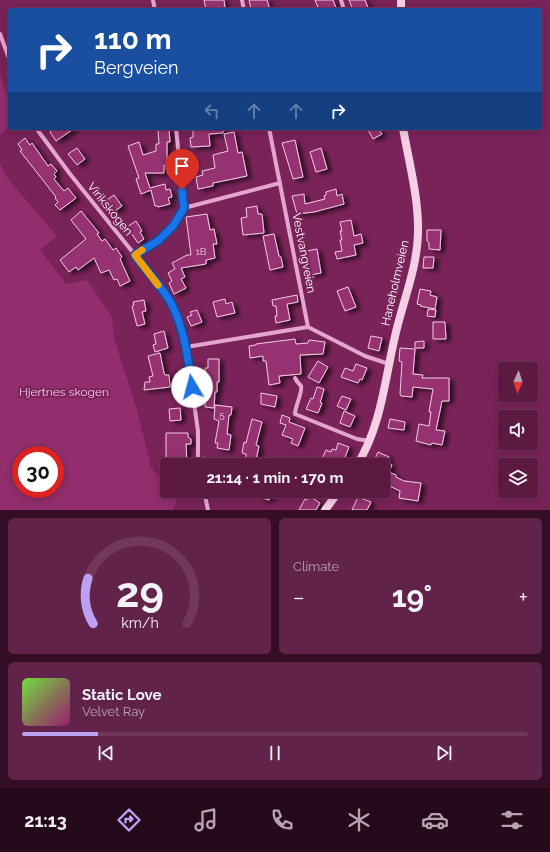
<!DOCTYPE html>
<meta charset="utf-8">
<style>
body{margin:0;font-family:Raleway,sans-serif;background:#62234a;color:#f1f3f6;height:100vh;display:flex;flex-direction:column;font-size:15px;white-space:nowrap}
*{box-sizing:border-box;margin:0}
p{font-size:13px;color:#b8a1b2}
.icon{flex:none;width:22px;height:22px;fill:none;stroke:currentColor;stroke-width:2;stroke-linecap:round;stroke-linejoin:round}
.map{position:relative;height:510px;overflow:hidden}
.panel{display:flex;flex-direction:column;gap:8px;padding:8px;background:#330e25;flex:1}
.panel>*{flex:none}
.banner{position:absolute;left:8px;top:8px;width:534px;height:122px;border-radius:4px;box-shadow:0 2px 10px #0003,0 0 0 1px #71385c;background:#1a4fa0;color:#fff;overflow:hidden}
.needle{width:26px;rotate:183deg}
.controls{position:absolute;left:498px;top:362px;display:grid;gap:8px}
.controls a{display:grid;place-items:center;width:40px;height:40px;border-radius:4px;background:#5c1a43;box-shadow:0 2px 10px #0003,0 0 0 1px #71385c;font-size:20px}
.speed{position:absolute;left:12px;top:446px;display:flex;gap:8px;font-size:20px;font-weight:700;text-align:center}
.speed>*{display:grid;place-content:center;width:52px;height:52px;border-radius:50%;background:#5c1a43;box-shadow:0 2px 10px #0003,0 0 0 1px #71385c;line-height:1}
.speed .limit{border:6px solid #d22;background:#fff;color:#111}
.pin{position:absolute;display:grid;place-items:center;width:34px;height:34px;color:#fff;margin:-41px -17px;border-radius:50% 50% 50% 0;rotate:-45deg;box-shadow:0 0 4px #0007}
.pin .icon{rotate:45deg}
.me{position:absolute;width:44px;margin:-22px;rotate:352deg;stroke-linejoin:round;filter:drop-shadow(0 0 3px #0008)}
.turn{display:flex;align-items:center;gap:14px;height:84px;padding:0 20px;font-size:18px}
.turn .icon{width:52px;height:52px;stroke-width:2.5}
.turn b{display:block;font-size:28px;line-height:34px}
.lanes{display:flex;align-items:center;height:38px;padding:0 20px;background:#0003;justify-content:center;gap:20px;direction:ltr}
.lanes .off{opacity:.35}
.big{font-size:30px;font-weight:700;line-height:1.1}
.panel .widget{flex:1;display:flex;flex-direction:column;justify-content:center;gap:6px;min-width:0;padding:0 14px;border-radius:6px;background:#62234a}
.panel .dial{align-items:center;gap:0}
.dial svg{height:104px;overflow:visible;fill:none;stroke:#71385c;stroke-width:7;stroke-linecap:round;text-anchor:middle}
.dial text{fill:#f1f3f6;stroke:none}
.song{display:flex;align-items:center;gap:12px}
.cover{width:48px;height:48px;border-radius:6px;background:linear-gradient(135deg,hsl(100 70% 55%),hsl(320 70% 35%))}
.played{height:4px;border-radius:2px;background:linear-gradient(90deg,#bca0f2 15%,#71385c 15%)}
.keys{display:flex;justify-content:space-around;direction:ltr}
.heat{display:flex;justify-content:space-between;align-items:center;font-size:22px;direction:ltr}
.panel .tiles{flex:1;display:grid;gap:8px;grid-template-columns:1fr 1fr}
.widget:last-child{grid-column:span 2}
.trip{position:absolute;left:160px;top:458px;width:230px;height:40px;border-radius:4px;background:#5c1a43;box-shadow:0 2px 10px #0003,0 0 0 1px #71385c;font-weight:700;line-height:40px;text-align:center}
.menu{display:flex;height:64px;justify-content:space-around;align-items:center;background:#250a1b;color:#b8a1b2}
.menu .icon{width:28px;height:28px}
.menu .current{color:#bca0f2}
.menu b{font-size:18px;color:#f1f3f6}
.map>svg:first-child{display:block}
.green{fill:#922e6d;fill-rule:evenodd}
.building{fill:#973372;stroke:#f4c9e4;filter:url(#shadow)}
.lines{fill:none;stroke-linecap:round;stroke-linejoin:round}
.minor{stroke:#e4a6ce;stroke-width:4}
.secondary{stroke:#f4cfe6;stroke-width:8}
.route-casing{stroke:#114b97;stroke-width:10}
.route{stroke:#1a73e8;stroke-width:7}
.slow{stroke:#f59e0b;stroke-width:7}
.labels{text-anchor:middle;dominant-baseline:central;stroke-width:4;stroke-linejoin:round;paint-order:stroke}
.number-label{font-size:10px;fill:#e5ccdc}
.street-label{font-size:12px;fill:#fff;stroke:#7a2359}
.park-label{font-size:12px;fill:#f4c9e4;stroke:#7a2359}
</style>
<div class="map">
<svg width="550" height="510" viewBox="0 0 550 510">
<defs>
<filter id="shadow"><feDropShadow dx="4.5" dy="2.5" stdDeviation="2" flood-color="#0009"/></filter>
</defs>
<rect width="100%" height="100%" fill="#7a2359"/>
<!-- green -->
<g class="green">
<path d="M0,75L10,107V126L0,135Z"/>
<path d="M0,164L8,179L57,236L40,250L66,284L87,280L112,317L114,338L137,410L151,468L167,484V491H174L178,495L173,510H0ZM21,455H55V489H21Z"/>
</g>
<!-- building -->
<g class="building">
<path d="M204,0H224L225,7L217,9V10H206Z"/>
<path d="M249,0H267L270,10H257L256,8L251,9Z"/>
<path d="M315,0H333L337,10H319Z"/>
<path d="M349,0H365L369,10H353Z"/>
<path d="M56,128H75L56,141L50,132Z"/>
<path d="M193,128H223V133L209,134L210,146L191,147L190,138L193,137Z"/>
<path d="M367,128H378L382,134L373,139Z"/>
<path d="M169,129L170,142H167V166L164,165V173H145L150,188L165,184L166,190L170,189L172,197L168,198L170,204L158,207V206H155L151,190L141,194L136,179L139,178L128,146L139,142L143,155L156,151V144H159L158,130Z"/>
<path d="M234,132L238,153L242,152L247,176L213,183V186L198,189L196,177L203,175L202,171L215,168L213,155L228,151L224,134Z"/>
<path d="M25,138L30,145L32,143L48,166L51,164L57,171L54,174L56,177L54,179L64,191L68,188L76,198L60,210L55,205L58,202L55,198L56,197L20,151L22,150L18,144Z"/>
<path d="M295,140L303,177L293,179L282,143Z"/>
<path d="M77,148L85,159L77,165L68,154Z"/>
<path d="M321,148L327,169L316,172L310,152Z"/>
<path d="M336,189L337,196L342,194L344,204L314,212L297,214L292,196L304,194L305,204L325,199L324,196L326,195V192Z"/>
<path d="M114,195L122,206L112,213L104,202Z"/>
<path d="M257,206L258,214H262L264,233L243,235L241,218L247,217L246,208Z"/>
<path d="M81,211L99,233L97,234L102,241L105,239L113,250L116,248L122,257L120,259L130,281L120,286L117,279L114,280L109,270L101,273L94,258L78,270L76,267L69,272L60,260L86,239L71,220Z"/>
<path d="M207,214L210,230L214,229L217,244H213L215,258L206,260V264L181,268L185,277L181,279L186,288L174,294L169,283L172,281L168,273L175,269L172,263L187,255H191L186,217Z"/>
<path d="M351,220L354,236L361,234L363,243L354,245L356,255L337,259L335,252L342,251L340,240H342L340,231H342L340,222Z"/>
<path d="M136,221L142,231L140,232L144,239L138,243L127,227Z"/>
<path d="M427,230H441L440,250L429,249V243L427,241Z"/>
<path d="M274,234L279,256L281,257L283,267L270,270L263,236Z"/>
<path d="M317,249L321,273L310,275L306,251Z"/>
<path d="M424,257H434L433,268H423Z"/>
<path d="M348,287L356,307L345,311L337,291Z"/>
<path d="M420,289L431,291L430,295L437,297L435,309L420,306L421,305L417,304Z"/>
<path d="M297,295L298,302L287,304L290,320L276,323L275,316H277L276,306H273L272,300Z"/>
<path d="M225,299L226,304L232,302L235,313L217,317L213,302Z"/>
<path d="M144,300L146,311L142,312L145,324L137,326L132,306L134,305L133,302Z"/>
<path d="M428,309L436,310L435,317L427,316Z"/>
<path d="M197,310L202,322L191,326L187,317L192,315L190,312Z"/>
<path d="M433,322H445L446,339H433Z"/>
<path d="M164,331L168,348L155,352L153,345L156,344L154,334Z"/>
<path d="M371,336L382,338L379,351L368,348Z"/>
<path d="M295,339L296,344L308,343L309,340L325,342L323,354L300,355L301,374L279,376L280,383L269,385L266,361H263V356L250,358L249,346L256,345V344Z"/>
<path d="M424,341V348H415V342Z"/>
<path d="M400,348L415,349L413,374L423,375L422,378H449V401H442L436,430L445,431L442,445L432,443L431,445L416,441L419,424L429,426L431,412H429L433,389L413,387L412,397L401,396L400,394L402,362L399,361Z"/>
<path d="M160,353L164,373L165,375H169L170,387L144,390L145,382H150L149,377L153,376L148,356Z"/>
<path d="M208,359H219V382H217V392H215L214,408L205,407V398H203L205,375V368H208Z"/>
<path d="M318,361L328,367L319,383L308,377Z"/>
<path d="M356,364L367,368L362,380L360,379L358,383L341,377L345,368L353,371Z"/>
<path d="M317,387L324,389L321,400L320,402L322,403L318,413L306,409L311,398L313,399Z"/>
<path d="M261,393L277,396L275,407L261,404Z"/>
<path d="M342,396L351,399L346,410L337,406Z"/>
<path d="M215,405L232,407L231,415H229L227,434L231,435L229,450L217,448L218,443H215L219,421L214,419Z"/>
<path d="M180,408L181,420L170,421L169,409Z"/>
<path d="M344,411L355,416L350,427L340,423Z"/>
<path d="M282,415L290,418L289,422L305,428L298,446L291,443L293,439L282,435L286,425L280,423Z"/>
<path d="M252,419L262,422L256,445L259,446L256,460L246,458V454L242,453L244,442L246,443Z"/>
<path d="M390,419L405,422L404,430L388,428Z"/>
<path d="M166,433H188V437L191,439V444H186L187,465H175V462L166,463Z"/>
<path d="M338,443L349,447L342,465H319L326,450L331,452L332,449L336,450Z"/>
<path d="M378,452L389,457L387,462L392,465L389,472L396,475V477L404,481L421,483L418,501L399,498L400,491L385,484L387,479H386L383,485V465H372Z"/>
<path d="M204,457L225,462V465H202Z"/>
<path d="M261,491H272L269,500L259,497Z"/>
<path d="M309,496L320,503L316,510H299L305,499L307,500Z"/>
<path d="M358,497L371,502L367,510H352Z"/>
</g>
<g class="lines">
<!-- minor -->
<g class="minor">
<path d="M153,0L155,10"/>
<path d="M242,0L244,10"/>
<path d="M341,0L344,10"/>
<path d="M0,34L10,61"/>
<path d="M36,128L70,174L135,255L166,295L173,307L186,347L198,431V465"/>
<path d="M184,208L280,183"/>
<path d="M135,255L159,240L168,233L184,208L176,128"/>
<path d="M308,327L365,356L389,364"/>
<path d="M186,347L308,327L269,128"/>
<path d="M295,378C296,380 299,384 301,386C303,392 295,406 295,414L357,439L370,441"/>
<path d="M204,491L208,510"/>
</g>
<!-- secondary -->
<g class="secondary">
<path d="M401,0V10"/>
<path d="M357,465C382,425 385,377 396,332C404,299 417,267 418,234C419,198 409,163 403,128"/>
<path d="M325,510L339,491"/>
</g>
</g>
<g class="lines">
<!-- route casing -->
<g class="route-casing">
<path id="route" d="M182,190L184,208L173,226L159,240L135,255C147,272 164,288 173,307C185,332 188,360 192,387"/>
</g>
<!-- route -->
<use href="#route" class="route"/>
<!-- slow -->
<path class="slow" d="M142,250L135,255L158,285"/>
</g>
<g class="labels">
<!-- number labels -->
<g class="number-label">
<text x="201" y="251">1B</text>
<text x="222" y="414">5</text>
</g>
<!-- street labels -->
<g class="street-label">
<text transform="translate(110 209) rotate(51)">Virikskogen</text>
<text transform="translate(304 253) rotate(79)">Vestvangveien</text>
<text transform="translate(395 283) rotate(-77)">Haneholmveien</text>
</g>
<!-- park labels -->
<g class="park-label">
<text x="64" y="392">Hjertnes skogen</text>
</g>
</g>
</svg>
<div class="controls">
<a><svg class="needle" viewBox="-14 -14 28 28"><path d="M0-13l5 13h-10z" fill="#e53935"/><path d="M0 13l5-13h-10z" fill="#b8a1b2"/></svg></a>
<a><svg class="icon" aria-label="sound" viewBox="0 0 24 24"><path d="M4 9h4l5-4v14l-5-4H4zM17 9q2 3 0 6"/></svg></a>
<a><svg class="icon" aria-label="layers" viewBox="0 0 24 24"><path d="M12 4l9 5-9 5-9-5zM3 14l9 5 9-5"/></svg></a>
</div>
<div class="speed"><div class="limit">30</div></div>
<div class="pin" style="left:182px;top:190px;background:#d93025"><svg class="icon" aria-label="arrive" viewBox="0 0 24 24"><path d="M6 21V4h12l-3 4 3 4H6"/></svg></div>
<svg class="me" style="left:192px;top:387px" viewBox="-20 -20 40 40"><circle r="19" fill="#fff"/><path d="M0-13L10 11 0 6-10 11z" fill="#1a73e8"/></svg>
<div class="trip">21:14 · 1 min · 170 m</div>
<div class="banner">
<div class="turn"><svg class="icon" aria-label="right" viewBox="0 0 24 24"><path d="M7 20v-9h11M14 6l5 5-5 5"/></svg><div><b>110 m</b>Bergveien</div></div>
<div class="lanes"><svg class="icon off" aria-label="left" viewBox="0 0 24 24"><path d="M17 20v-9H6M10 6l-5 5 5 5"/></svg><svg class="icon off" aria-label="ahead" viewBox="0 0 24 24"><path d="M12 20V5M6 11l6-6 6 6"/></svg><svg class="icon off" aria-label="ahead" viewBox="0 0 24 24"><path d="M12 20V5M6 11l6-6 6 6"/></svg><svg class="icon" aria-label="right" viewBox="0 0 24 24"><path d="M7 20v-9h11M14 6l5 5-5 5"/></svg></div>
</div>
</div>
<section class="panel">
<div class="tiles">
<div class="widget dial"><svg viewBox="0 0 100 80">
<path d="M14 69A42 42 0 1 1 86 69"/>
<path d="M14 69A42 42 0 0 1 10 34" stroke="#bca0f2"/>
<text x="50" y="56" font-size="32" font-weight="700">29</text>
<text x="50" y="72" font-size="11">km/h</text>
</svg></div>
<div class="widget"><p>Climate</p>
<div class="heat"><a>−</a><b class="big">19°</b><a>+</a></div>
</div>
<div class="widget">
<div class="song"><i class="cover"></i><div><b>Static Love</b><p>Velvet Ray</p></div></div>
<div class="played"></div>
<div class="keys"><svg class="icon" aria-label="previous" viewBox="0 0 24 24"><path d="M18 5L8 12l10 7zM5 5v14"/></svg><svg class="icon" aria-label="pause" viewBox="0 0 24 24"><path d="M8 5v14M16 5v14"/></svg><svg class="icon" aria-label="next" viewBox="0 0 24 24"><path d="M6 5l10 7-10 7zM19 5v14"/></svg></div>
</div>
</div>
</section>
<nav class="menu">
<b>21:13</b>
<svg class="icon current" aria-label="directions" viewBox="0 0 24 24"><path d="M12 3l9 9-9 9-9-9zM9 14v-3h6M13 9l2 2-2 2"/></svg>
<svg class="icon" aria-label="music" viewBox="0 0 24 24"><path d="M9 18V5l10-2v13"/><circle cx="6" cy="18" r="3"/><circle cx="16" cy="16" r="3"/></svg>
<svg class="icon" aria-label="phone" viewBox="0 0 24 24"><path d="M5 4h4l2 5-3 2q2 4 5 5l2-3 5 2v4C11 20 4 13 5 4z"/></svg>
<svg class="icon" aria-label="climate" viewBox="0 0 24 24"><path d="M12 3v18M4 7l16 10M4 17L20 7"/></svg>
<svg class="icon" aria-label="car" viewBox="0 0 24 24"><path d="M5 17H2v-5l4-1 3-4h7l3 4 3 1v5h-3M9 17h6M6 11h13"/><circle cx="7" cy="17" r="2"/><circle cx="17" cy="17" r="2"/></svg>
<svg class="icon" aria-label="filters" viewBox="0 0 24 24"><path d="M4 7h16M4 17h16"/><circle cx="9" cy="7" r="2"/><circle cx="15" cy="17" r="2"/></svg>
</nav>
